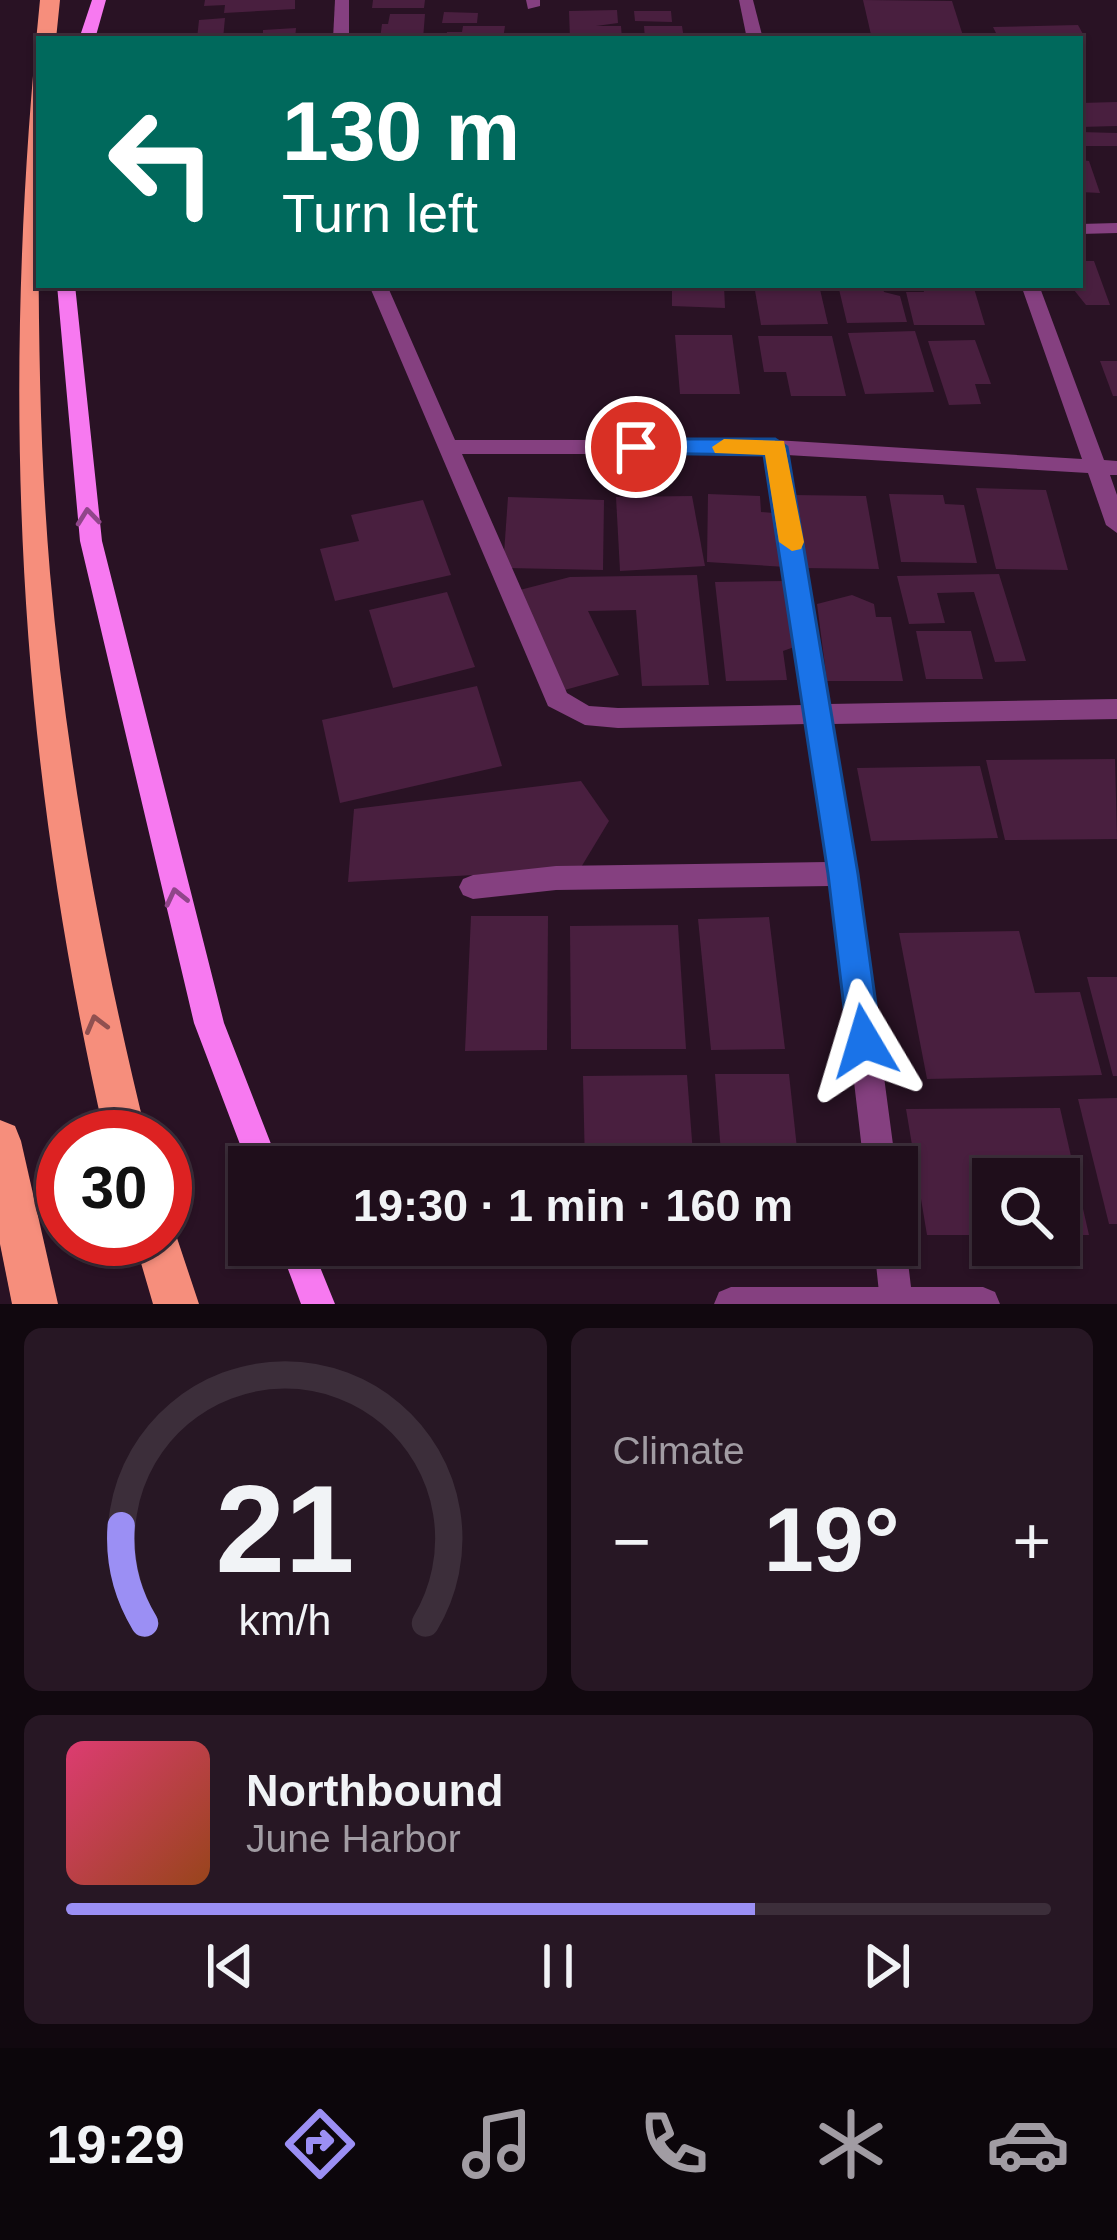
<!DOCTYPE html>
<meta charset="utf-8">
<style>
body{margin:0;font-family:Arial,sans-serif;background:#271724;color:#f1f3f6;height:100vh;display:flex;flex-direction:column;font-size:45px;white-space:nowrap}
*{box-sizing:border-box;margin:0}
p{font-size:39px;color:#a19ca3}
.icon{flex:none;width:66px;height:66px;fill:none;stroke:currentColor;stroke-width:2;stroke-linecap:round;stroke-linejoin:round}
.map{position:relative;height:1304px;overflow:hidden}
.details{display:flex;flex-direction:column;gap:24px;padding:24px;background:#11080f;flex:1}
.details>*{flex:none}
.hud{position:absolute;left:36px;top:36px;width:1047px;height:252px;border-radius:0px;box-shadow:0 3px 9px #0004,0 0 0 3px #3c2e3a;background:#00695c;color:#fff;overflow:hidden}
.fabs{position:absolute;left:972px;top:1158px;display:grid;gap:24px}
.fabs a{display:grid;place-items:center;width:108px;height:108px;border-radius:0px;background:#1f0e1b;box-shadow:0 3px 9px #0004,0 0 0 3px #3c2e3a;font-size:60px}
.speed{position:absolute;left:36px;top:1110px;display:flex;gap:24px;font-size:60px;font-weight:700;text-align:center}
.speed>*{display:grid;place-content:center;width:156px;height:156px;border-radius:50%;background:#1f0e1b;box-shadow:0 3px 9px #0004,0 0 0 3px #3c2e3a;line-height:1}
.speed .limit{border:18px solid #d22;background:#fff;color:#111}
.pin{position:absolute;display:grid;place-items:center;width:102px;height:102px;color:#fff;margin:-51px;border:6px solid #fff;border-radius:50%;box-shadow:0 3px 12px #0007}
.me{position:absolute;width:132px;margin:-66px;rotate:353deg;stroke-linejoin:round;filter:drop-shadow(0 0 9px #0008)}
.turn{display:flex;align-items:center;gap:42px;height:252px;padding:0 48px;font-size:54px}
.turn .icon{width:156px;height:156px;stroke-width:2.5}
.turn b{display:block;font-size:84px;line-height:102px}
.big{font-size:90px;font-weight:700;line-height:1.1}
.details .tile{flex:1;display:flex;flex-direction:column;justify-content:center;gap:18px;min-width:0;padding:0 42px;border-radius:18px;background:#271724}
.details .dial{align-items:center;gap:0}
.dial svg{height:312px;overflow:visible;fill:none;stroke:#3c2e3a;stroke-width:7;stroke-linecap:round;text-anchor:middle}
.dial text{fill:#f1f3f6;stroke:none}
.song{display:flex;align-items:center;gap:36px}
.cover{width:144px;height:144px;border-radius:18px;background:linear-gradient(135deg,hsl(340 70% 55%),hsl(20 70% 35%))}
.played{height:12px;border-radius:6px;background:linear-gradient(90deg,#9b8ff4 70%,#3c2e3a 70%)}
.keys{display:flex;justify-content:space-around;direction:ltr}
.heat{display:flex;justify-content:space-between;align-items:center;font-size:66px;direction:ltr}
.details .tiles{flex:1;display:grid;gap:24px;grid-template-columns:1fr 1fr}
.tile:last-child{grid-column:span 2}
.trip{position:absolute;left:228px;top:1146px;width:690px;height:120px;border-radius:0px;background:#1f0e1b;box-shadow:0 3px 9px #0004,0 0 0 3px #3c2e3a;font-weight:700;line-height:120px;text-align:center}
.tabs{display:flex;height:192px;justify-content:space-around;align-items:center;background:#0c060b;color:#a19ca3}
.tabs .icon{width:84px;height:84px}
.tabs .selected{color:#9b8ff4}
.tabs b{font-size:54px;color:#f1f3f6}
.map>svg:first-child{display:block}
.building{fill:#491f3f}
.lines{fill:none;stroke-linecap:round;stroke-linejoin:round}
.minor{fill:#854080;fill-rule:evenodd}
.tertiary{fill:#854080;fill-rule:evenodd}
.secondary{fill:#f779f0;fill-rule:evenodd}
.trunk{fill:#f68e7c;fill-rule:evenodd}
.oneway{stroke:#90468a}
.oneway2{stroke:#905050}
.route{fill:#1a73e8;stroke:#114b97;stroke-width:3}
.slow{fill:#f59e0b}
</style>
<div class="map">
<svg width="1117" height="1304" viewBox="0 0 1117 1304">
<rect width="100%" height="100%" fill="#291224"/>
<!-- building -->
<g class="building">
<path d="M205,0H295V9L224,13L225,5L204,6Z"/>
<path d="M373,0H425L424,8H372Z"/>
<path d="M863,0L952,1L964,39H872Z"/>
<path d="M617,10L618,23L596,26H621L622,39H570L569,11Z"/>
<path d="M634,11H671L672,22L635,21Z"/>
<path d="M444,12L478,13L477,23H442Z"/>
<path d="M390,14H425L423,39H380L382,24H388Z"/>
<path d="M225,18L223,39H197L199,20Z"/>
<path d="M1078,25L1083,34L997,35L993,27Z"/>
<path d="M463,26H505L503,39H446L447,32H462Z"/>
<path d="M644,26H682L684,39H645Z"/>
<path d="M296,28L295,39H263V30Z"/>
<path d="M1117,102V126L1080,127V103Z"/>
<path d="M1080,132L1117,133V146H1080Z"/>
<path d="M1080,160L1089,161L1100,193L1080,192Z"/>
<path d="M1080,261H1094L1110,305H1086L1070,285H1080Z"/>
<path d="M672,285H724L725,308L672,306Z"/>
<path d="M754,285H819L828,324L761,325Z"/>
<path d="M838,285H882L884,292L900,296L907,322L847,323Z"/>
<path d="M922,285H973L985,325H914L906,292H924Z"/>
<path d="M915,331L934,392L865,394L848,333Z"/>
<path d="M675,335H732L740,394H680Z"/>
<path d="M758,336H832L846,396H791L786,372H764Z"/>
<path d="M975,340L991,384H975L981,404L949,405L928,341Z"/>
<path d="M1100,361H1117V396H1113Z"/>
<path d="M976,488L1046,490L1068,570L996,569Z"/>
<path d="M708,494L760,496L761,512L785,514L786,567L707,562Z"/>
<path d="M889,494L943,495L945,504L964,505L977,563L901,562Z"/>
<path d="M792,495L866,496L879,569L802,568Z"/>
<path d="M692,496L705,566L620,571L616,497Z"/>
<path d="M508,497L604,500L603,570L503,568Z"/>
<path d="M423,500L451,575L335,601L320,549L359,541L351,515Z"/>
<path d="M999,574L1026,661L995,662L974,592L937,593L945,623L909,624L897,576Z"/>
<path d="M697,575L709,685L642,686L636,610L588,611L619,675L561,691L516,591L570,577Z"/>
<path d="M787,581L797,646L783,651L787,680L726,681L715,582Z"/>
<path d="M447,592L475,667L393,688L369,610Z"/>
<path d="M852,595L874,604L876,617H891L903,681H827L817,604Z"/>
<path d="M916,631H971L983,679H926Z"/>
<path d="M477,686L502,766L340,803L322,720Z"/>
<path d="M1115,759L1117,839L1005,840L986,760Z"/>
<path d="M980,766L998,838L871,841L857,768Z"/>
<path d="M581,781L609,821L580,869L348,882L354,809Z"/>
<path d="M471,916H548L547,1050L465,1051Z"/>
<path d="M769,917L785,1049L711,1050L698,919Z"/>
<path d="M678,925L686,1049H571L570,926Z"/>
<path d="M1019,931L1035,993L1080,992L1102,1075L927,1079L899,933Z"/>
<path d="M1087,977H1117V1076H1113Z"/>
<path d="M715,1074H789L799,1167H722Z"/>
<path d="M687,1075L694,1167H585L583,1076Z"/>
<path d="M1117,1098V1224H1109L1078,1099Z"/>
<path d="M1060,1108L1089,1235H1059V1179H993V1235H927L906,1109Z"/>
</g>
<g class="lines">
<!-- minor -->
<g class="minor">
<path d="M335,0H349V39H333Z"/>
<path d="M526,0H540V6L528,9Z"/>
<path d="M739,0H753L763,39H747Z"/>
<path d="M1117,223V233L1080,234V224Z"/>
<path d="M369,285H387L455,440H775L1082,459L1021,285H1039L1104,460L1117,461V475H1110L1117,495V533L1106,525L1088,473L787,455L828,704L1117,699V719L832,724L857,874L896,1167H864L831,886L556,890L473,899L463,895L459,887L463,879L473,875L556,866L828,862L807,724L618,728L585,725L548,706ZM462,454H766L804,705L618,708L589,706L567,693Z"/>
<path d="M897,1232L906,1245L913,1304L880,1302L874,1245H897Z"/>
</g>
<!-- tertiary -->
<path class="tertiary" d="M731,1287H983L995,1292L1000,1304H714L719,1292Z"/>
<!-- secondary -->
<g class="secondary">
<path d="M92,0H106L95,39H79Z"/>
<path d="M57,285H75L102,541L224,1023L280,1167L249,1168L194,1023L80,541Z"/>
<path d="M279,1245H311L335,1304H301Z"/>
</g>
<!-- trunk -->
<g class="trunk">
<path d="M40,0H60L56,39H39C39,218 35,395 50,573C67,765 101,951 147,1137H105C16,747 0,397 40,0Z"/>
<path d="M0,1120L15,1126L21,1141L58,1304H12L0,1244Z"/>
<path d="M165,1221L172,1223L199,1304H153L134,1239H165Z"/>
</g>
</g>
<!-- one-way arrows -->
<defs><path id="oneway-chevron" d="M-2-3.5L2.5 0L-2 3.5" fill="none" stroke-width="1.6" stroke-linecap="round" stroke-linejoin="round" transform="scale(3)"/></defs>
<g class="oneway">
<use href="#oneway-chevron" transform="translate(88 517) rotate(-96)"/>
<use href="#oneway-chevron" transform="translate(176 897) rotate(-103)"/>
</g>
<use class="oneway2" href="#oneway-chevron" transform="translate(96 1024) rotate(-105)"/>
<!-- route -->
<path class="route" d="M636,439H775L787,447L858,874L881,1041L876,1052L864,1057L852,1052L848,1041L828,874L764,455L627,453L624,447Z"/>
<!-- slow -->
<path class="slow" d="M724,439L784,441L804,542L801,549L792,551L779,542L765,455L715,453L712,447Z"/>
</svg>
<div class="fabs">
<a><svg class="icon" aria-label="search" viewBox="0 0 24 24"><circle cx="10" cy="10" r="6"/><path d="M15 15l6 6"/></svg></a>
</div>
<div class="speed"><div class="limit">30</div></div>
<div class="pin" style="left:636px;top:447px;background:#d93025"><svg class="icon" aria-label="arrive" viewBox="0 0 24 24"><path d="M6 21V4h12l-3 4 3 4H6"/></svg></div>
<svg class="me" style="left:864px;top:1041px" viewBox="-20 -20 40 40"><path d="M0-17L14 15 0 8-14 15z" fill="#1a73e8" stroke="#fff" stroke-width="4"/></svg>
<div class="trip">19:30 · 1 min · 160 m</div>
<div class="hud">
<div class="turn"><svg class="icon" aria-label="left" viewBox="0 0 24 24"><path d="M17 20v-9H6M10 6l-5 5 5 5"/></svg><div><b>130 m</b>Turn left</div></div>
</div>
</div>
<section class="details">
<div class="tiles">
<div class="tile dial"><svg viewBox="0 0 100 80">
<path d="M14 69A42 42 0 1 1 86 69"/>
<path d="M14 69A42 42 0 0 1 8 44" stroke="#9b8ff4"/>
<text x="50" y="56" font-size="32" font-weight="700">21</text>
<text x="50" y="72" font-size="11">km/h</text>
</svg></div>
<div class="tile"><p>Climate</p>
<div class="heat"><a>−</a><b class="big">19°</b><a>+</a></div>
</div>
<div class="tile">
<div class="song"><i class="cover"></i><div><b>Northbound</b><p>June Harbor</p></div></div>
<div class="played"></div>
<div class="keys"><svg class="icon" aria-label="previous" viewBox="0 0 24 24"><path d="M18 5L8 12l10 7zM5 5v14"/></svg><svg class="icon" aria-label="pause" viewBox="0 0 24 24"><path d="M8 5v14M16 5v14"/></svg><svg class="icon" aria-label="next" viewBox="0 0 24 24"><path d="M6 5l10 7-10 7zM19 5v14"/></svg></div>
</div>
</div>
</section>
<nav class="tabs">
<b>19:29</b>
<svg class="icon selected" aria-label="directions" viewBox="0 0 24 24"><path d="M12 3l9 9-9 9-9-9zM9 14v-3h6M13 9l2 2-2 2"/></svg>
<svg class="icon" aria-label="music" viewBox="0 0 24 24"><path d="M9 18V5l10-2v13"/><circle cx="6" cy="18" r="3"/><circle cx="16" cy="16" r="3"/></svg>
<svg class="icon" aria-label="phone" viewBox="0 0 24 24"><path d="M5 4h4l2 5-3 2q2 4 5 5l2-3 5 2v4C11 20 4 13 5 4z"/></svg>
<svg class="icon" aria-label="climate" viewBox="0 0 24 24"><path d="M12 3v18M4 7l16 10M4 17L20 7"/></svg>
<svg class="icon" aria-label="car" viewBox="0 0 24 24"><path d="M5 17H2v-5l4-1 3-4h7l3 4 3 1v5h-3M9 17h6M6 11h13"/><circle cx="7" cy="17" r="2"/><circle cx="17" cy="17" r="2"/></svg>
</nav>
